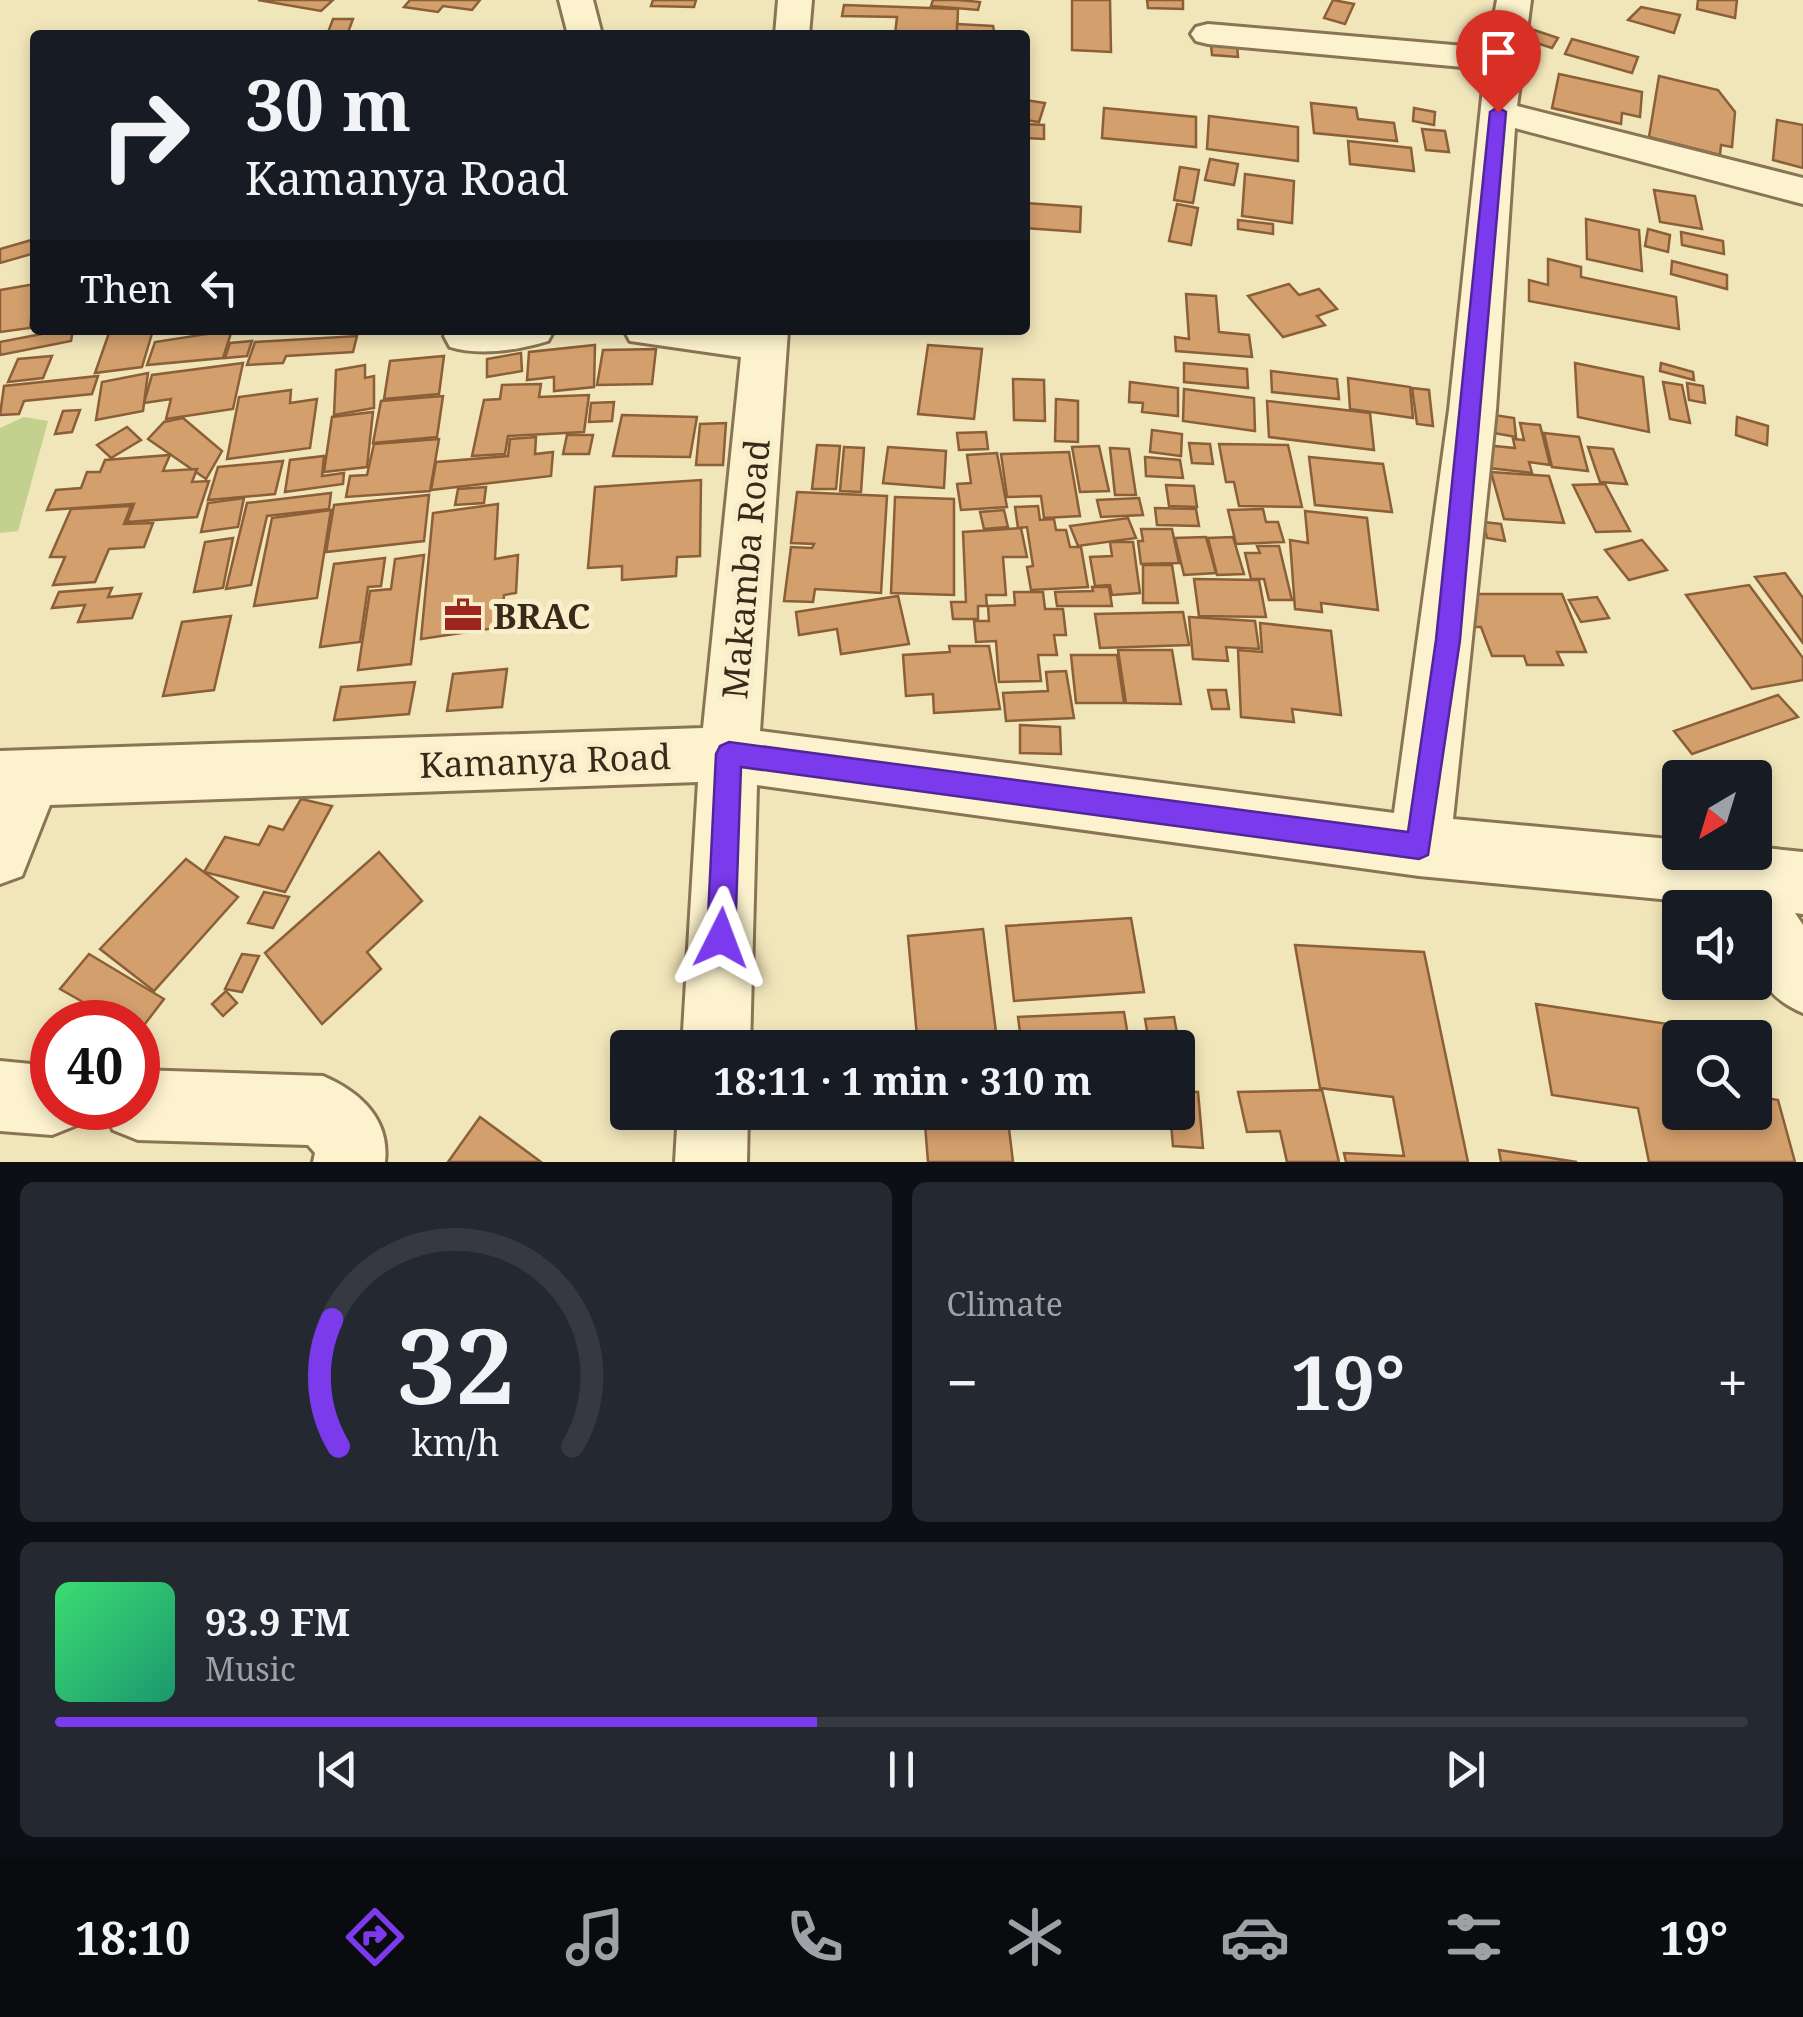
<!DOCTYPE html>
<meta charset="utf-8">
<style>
body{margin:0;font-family:"Noto Serif",serif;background:#242831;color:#f1f3f6;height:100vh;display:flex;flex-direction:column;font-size:38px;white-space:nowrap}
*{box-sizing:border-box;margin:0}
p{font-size:32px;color:#9ea1a6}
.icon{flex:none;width:55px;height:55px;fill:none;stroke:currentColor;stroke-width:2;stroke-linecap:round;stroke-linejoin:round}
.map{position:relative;height:1162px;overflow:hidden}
.details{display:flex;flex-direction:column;gap:20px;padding:20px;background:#0d0f14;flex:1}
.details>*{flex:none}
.guide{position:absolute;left:30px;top:30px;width:1000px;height:305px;border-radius:10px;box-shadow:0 5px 15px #0003;background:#171b24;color:#f1f3f6;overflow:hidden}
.needle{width:65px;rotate:218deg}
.tools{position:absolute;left:1662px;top:760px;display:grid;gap:20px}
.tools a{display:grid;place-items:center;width:110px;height:110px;border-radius:10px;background:#171b24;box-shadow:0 5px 15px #0003;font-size:50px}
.speed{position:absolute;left:30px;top:1000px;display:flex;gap:20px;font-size:50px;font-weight:700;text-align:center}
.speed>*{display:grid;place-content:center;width:130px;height:130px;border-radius:50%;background:#171b24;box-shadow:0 5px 15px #0003;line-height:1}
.speed .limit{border:15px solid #d22;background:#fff;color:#111}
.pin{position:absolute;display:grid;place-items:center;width:85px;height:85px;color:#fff;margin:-102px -42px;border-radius:50% 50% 50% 0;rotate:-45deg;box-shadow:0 0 10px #0007}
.pin .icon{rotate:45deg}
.me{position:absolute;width:110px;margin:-55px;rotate:3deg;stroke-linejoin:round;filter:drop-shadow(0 0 8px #0008)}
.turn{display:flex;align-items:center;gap:35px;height:210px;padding:0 50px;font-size:45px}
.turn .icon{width:130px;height:130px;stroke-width:2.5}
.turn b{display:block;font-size:70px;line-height:85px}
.then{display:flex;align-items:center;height:95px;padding:0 50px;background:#0003;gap:20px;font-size:38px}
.big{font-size:75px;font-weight:700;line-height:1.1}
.details .tile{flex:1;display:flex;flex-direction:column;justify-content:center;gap:15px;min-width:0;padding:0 35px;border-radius:15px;background:#242831}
.details .dial{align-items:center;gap:0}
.dial svg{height:260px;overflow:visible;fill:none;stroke:#363941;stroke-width:7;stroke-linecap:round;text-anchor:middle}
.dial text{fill:#f1f3f6;stroke:none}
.song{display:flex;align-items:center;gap:30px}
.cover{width:120px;height:120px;border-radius:15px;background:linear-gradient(135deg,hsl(140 70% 55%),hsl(160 70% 35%))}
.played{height:10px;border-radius:5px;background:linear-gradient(90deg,#7c3aed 45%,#363941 45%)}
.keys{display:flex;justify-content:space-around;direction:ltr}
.heat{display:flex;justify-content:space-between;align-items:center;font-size:55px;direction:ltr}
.details .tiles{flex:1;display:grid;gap:20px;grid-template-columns:1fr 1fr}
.tile:last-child{grid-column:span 2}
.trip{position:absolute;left:610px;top:1030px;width:585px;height:100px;border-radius:10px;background:#171b24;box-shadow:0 5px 15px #0003;font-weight:700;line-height:100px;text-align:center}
.dock{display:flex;height:160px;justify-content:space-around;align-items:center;background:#090b0e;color:#9ea1a6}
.dock .icon{width:70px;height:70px}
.dock .selected{color:#7c3aed}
.dock b{font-size:45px;color:#f1f3f6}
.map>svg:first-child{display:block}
.green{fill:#c3d08e}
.building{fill:#d39f6d;stroke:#8b5f37;stroke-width:2.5}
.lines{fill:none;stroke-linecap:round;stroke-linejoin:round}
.minor-casing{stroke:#897453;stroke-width:6}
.minor{fill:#fcf2ce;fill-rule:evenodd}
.route{fill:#7c3aed;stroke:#51269a;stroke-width:2.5}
.labels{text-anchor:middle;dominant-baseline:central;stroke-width:10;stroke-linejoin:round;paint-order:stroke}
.street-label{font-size:35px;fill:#372a1a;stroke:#f8efca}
.poi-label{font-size:35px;font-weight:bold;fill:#372a1a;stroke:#f8efca;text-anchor:start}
</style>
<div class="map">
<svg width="1803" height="1162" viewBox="0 0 1803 1162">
<rect width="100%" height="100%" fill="#f1e5ba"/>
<!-- green -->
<path class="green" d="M24,417L48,421L18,531L0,533V428Z"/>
<!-- building -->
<g class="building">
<path d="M258,0H333L321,11Z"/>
<path d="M410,0H480L472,10L443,6L438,12L404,7Z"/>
<path d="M653,0H696L694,7L651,6Z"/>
<path d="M933,0H959L980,2L978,10L931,6Z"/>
<path d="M1072,0H1110L1111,52L1072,50Z"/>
<path d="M1147,0H1183V9L1148,8Z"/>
<path d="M1333,0L1354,4L1345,24L1324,18Z"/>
<path d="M1698,0H1737L1735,18L1697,9Z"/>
<path d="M844,5L958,9L957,35H895L897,17L842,16Z"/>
<path d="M1641,7L1680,15L1674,33L1628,20Z"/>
<path d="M333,19H353L347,35H327Z"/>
<path d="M957,24L993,26L995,35H957Z"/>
<path d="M1534,30L1558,38L1552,48L1527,40Z"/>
<path d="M1572,39L1638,57L1632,73L1565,54Z"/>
<path d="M1211,44L1237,46L1238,57L1212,55Z"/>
<path d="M1559,74L1642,92L1640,117L1622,113L1621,124L1552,108Z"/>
<path d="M1659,76L1718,90L1735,112L1732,147L1721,145L1720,155L1649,137Z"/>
<path d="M1025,100L1045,103L1039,122L1025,120Z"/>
<path d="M1311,103L1356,108L1358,119L1394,123L1397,141L1314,133Z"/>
<path d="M1104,108L1196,117V147L1102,138Z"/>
<path d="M1414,108L1435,112L1434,125L1413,121Z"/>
<path d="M1209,116L1298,127V161L1207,149Z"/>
<path d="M1777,120L1803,125V168L1773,160Z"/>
<path d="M1025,124L1044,125V139L1025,138Z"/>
<path d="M1422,129L1445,131L1449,152L1426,150Z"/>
<path d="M1348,141L1411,148L1414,171L1350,164Z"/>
<path d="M1210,159L1238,164L1234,185L1205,180Z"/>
<path d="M1180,167L1199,170L1193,203L1174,200Z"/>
<path d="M1245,174L1294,181L1292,223L1242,216Z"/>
<path d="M1654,190L1695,196L1702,229L1660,222Z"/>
<path d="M1026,203L1081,207L1080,232L1025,228Z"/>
<path d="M1177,204L1198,208L1191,245L1169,241Z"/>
<path d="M1586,219L1639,230L1642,271L1587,259Z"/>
<path d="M1238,220L1273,224V234L1238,229Z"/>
<path d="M1648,229L1670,235L1668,252L1645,246Z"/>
<path d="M1681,232L1723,241L1724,254L1682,245Z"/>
<path d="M35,239V253L0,263V249Z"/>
<path d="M1548,259L1581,267V277L1676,297L1679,329L1529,301V280L1548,285Z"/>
<path d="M1672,261L1727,275V289L1671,274Z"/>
<path d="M35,284L30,328L0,332V290Z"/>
<path d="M1289,284L1299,295L1319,289L1337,309L1317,316L1325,325L1283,337L1248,296Z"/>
<path d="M1186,294L1216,296L1219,332L1249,335L1252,357L1176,351L1175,337L1189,339Z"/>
<path d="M62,330H73L71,341L0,355V342Z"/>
<path d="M110,330H153L142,367L95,373Z"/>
<path d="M232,330L223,358L147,365L155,342Z"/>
<path d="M357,336L353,352L286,356L283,363L247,365L255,342Z"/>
<path d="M252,341L247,356L225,358L230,343Z"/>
<path d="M595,345L594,387L554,391V377L527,380L529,352Z"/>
<path d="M928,345L982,349L974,419L918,414Z"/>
<path d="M656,349L652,384L597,385L603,350Z"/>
<path d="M521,353L522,371L487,377V359Z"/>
<path d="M52,356L43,378L8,382L18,359Z"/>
<path d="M444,356L439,394L384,399L390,361Z"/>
<path d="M243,363L233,409L166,419L171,399L144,403L152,375Z"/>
<path d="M1184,363L1247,369L1248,388L1184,382Z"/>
<path d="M1575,363L1643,377L1649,432L1578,417Z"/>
<path d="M1661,363L1693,372L1694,380L1660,371Z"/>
<path d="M365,365V378L374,376V408L334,415L336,370Z"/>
<path d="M1271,371L1337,379L1339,399L1272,392Z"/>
<path d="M148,373L143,411L96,420L102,382Z"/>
<path d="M98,376L92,394L24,401L19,414L0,415L4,386Z"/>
<path d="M1348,378L1410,387L1413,418L1350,409Z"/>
<path d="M1013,379L1044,380L1045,421L1014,420Z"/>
<path d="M1130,382L1178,388V416L1142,412L1143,403L1129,402Z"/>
<path d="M1663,382L1682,385L1690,423L1670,419Z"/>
<path d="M1687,383L1703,386L1705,403L1689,400Z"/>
<path d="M541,384L539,397L589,395L584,432L508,436L505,454L472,456L484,400L500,399L502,385Z"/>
<path d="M1412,388L1429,390L1433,426L1417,424Z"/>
<path d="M1184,389L1254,398L1255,431L1183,421Z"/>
<path d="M291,390L290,403L317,399L310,448L227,459L239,397Z"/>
<path d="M443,396L437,437L373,443L381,401Z"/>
<path d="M1056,399L1078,401V442L1055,441Z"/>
<path d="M1267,401L1370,413L1374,450L1269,437Z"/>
<path d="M614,402L612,421L589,422L591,403Z"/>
<path d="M80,410L72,432L55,434L63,411Z"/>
<path d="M373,412L367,467L324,472L332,417Z"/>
<path d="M1475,412L1514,418L1516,437L1477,430Z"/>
<path d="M622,415L697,417L690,457L613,456Z"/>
<path d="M1737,417L1768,426L1767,445L1736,435Z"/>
<path d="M183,418L222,451L206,479L148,439L164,422Z"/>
<path d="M726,423L723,465H696L700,424Z"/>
<path d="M1520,423L1540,425L1550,465L1529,462L1532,473L1489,468L1484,445L1515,448L1513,439L1524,440Z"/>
<path d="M127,427L141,440L111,458L97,445Z"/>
<path d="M1152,430L1182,434L1181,456L1150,452Z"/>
<path d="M986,432L988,449L959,450L957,433Z"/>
<path d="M1544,433L1579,437L1588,471L1552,467Z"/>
<path d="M567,435H593L589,454H563Z"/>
<path d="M536,437L535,454L553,452L551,476L431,490L436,462L508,456L510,439Z"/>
<path d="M439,439L430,491L346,497L350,476L367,475L374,444Z"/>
<path d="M1189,443L1210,444L1213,464L1192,463Z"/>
<path d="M1219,444L1288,445L1302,507L1239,506L1234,482H1226Z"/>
<path d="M817,445L840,446L836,489H812Z"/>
<path d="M1099,446L1109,491L1080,492L1072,447Z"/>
<path d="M844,447L864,448L861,492L840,491Z"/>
<path d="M888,447L946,451L944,488L883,483Z"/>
<path d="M1588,447L1613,449L1627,484L1600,482Z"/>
<path d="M1110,448L1129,449L1136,495H1115Z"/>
<path d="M1069,452L1080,516L1044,518L1041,496L1007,497L1001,454Z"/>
<path d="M997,453L1007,507L961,510L957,484L971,483L967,455Z"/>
<path d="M170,455L163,471L197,469L192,482L209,481L197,517L127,522L134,504L47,510L56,490L81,488L87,472H100L105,460Z"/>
<path d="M324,456L322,476L344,473L343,484L285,492L290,460Z"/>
<path d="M1145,457L1180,460L1183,478L1146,476Z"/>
<path d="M1309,457L1383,464L1392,512L1315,505Z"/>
<path d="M283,461L275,494L208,500L218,467Z"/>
<path d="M1491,472L1549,476L1564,523L1504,519Z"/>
<path d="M701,480L700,556L677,557L676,576L622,580V566L588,568L595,487Z"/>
<path d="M1605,484L1630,531L1596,532L1573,485Z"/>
<path d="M1166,485L1194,486L1197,507L1169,506Z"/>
<path d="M486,487L484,503L455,505L458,489Z"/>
<path d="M797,492L887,496L881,593L815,589L813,602L784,601L791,547L812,548L814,544L791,543Z"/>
<path d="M331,493L329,509L267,516L251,585L226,589L247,503Z"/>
<path d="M429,495L424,541L326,552L334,505Z"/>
<path d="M895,497L954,499V595L891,593Z"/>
<path d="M244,498L238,527L201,532L208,503Z"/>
<path d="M1139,498L1143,515L1101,517L1097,500Z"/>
<path d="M498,504L495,559L518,555L516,593L504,595L502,627L421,639L433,513Z"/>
<path d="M131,506L124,524L153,523L144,547L109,549L95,582L53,585L65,557H50L71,509Z"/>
<path d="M1038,506L1040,520L1054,519L1056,530H1066L1070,547H1081L1088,587L1031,590L1027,567L1033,566L1027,527L1018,528L1015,507Z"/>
<path d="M1155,508L1196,509L1199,526L1157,525Z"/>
<path d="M1263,509L1266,522H1278L1284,542L1236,544L1228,510Z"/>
<path d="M331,510L317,598L254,606L272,518Z"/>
<path d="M1004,510L1008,527L984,529L980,512Z"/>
<path d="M1305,511L1367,518L1378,610L1321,603L1322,612L1295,609L1290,540L1308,543Z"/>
<path d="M1128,518L1136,538L1078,546L1070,526Z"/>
<path d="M1483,522L1501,524L1505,541L1487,538Z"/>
<path d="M1021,528L1027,557H1003L1006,595H986L987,606H978V619H953L951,602H966L963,532Z"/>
<path d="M1141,529H1172L1179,563L1141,564L1138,541H1143Z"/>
<path d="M1206,537L1216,573L1184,575L1175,538Z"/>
<path d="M1233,537L1244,574L1217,575L1208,538Z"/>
<path d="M233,538L223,588L194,592L205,542Z"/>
<path d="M1642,540L1667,570L1629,580L1605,550Z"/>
<path d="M1110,542H1133L1140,593L1112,595L1110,585L1095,586L1090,557L1112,556Z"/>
<path d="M1257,546H1279L1292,600H1269L1264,579H1251L1245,553H1260Z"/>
<path d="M424,555L411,664L358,670L370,591L391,589L395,559Z"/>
<path d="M385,558L381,586L368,587L360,642L320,647L334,564Z"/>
<path d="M1143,565H1172L1178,603H1143Z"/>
<path d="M1785,573L1803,598V643L1755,577Z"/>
<path d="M1194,579L1259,580L1266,617L1199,616Z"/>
<path d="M1749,585L1803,658V680L1752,689L1686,595Z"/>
<path d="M1092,587H1109L1112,606H1057L1055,592L1093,591Z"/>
<path d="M112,588L108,597L141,594L132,618L78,622L85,605L52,608L59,592Z"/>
<path d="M1014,592H1043L1045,609H1063L1066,635H1054L1057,655H1038L1041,681L999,682L996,641L976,642L974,621H989L988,606L1015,605Z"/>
<path d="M1460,594H1562L1586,652H1557L1563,665H1527L1524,656H1492L1481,627H1472Z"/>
<path d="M898,596L909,644L841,654L837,629L799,635L796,612Z"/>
<path d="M1597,597L1609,618L1581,622L1569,600Z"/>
<path d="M1183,612L1189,645L1100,648L1095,614Z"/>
<path d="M231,616L214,690L163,696L182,622Z"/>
<path d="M1189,617L1255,621L1259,649L1226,647L1228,661L1193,659Z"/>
<path d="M1260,623L1331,631L1341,715L1292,709L1294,722L1241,717L1238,650L1262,652Z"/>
<path d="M949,646H989L1000,709L934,713L933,694L906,696L903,655L950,652Z"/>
<path d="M1118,650H1172L1181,704L1126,703Z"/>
<path d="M1071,655H1117L1124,703H1076Z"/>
<path d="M507,669L502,707L447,711L453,674Z"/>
<path d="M1066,671L1074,718L1006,721L1003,693L1048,691L1046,672Z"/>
<path d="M415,682L409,714L334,720L341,687Z"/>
<path d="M1208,690H1226L1229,709H1212Z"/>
<path d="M1778,695L1798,717L1692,754L1674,731Z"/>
<path d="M1020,725L1060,727L1061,754L1020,753Z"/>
<path d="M301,799L332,806L285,892L204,872L225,837L259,845L269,826L283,830Z"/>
<path d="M379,852L422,901L367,952L381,969L322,1024L265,953Z"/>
<path d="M186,859L238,897L154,991L100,949Z"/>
<path d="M264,892L289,897L273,928L248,923Z"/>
<path d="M1131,918L1144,992L1014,1001L1006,926Z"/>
<path d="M983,929L998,1048H918L908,936Z"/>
<path d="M1295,945L1424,952L1468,1162H1346L1344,1153L1404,1156L1393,1097L1320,1088Z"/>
<path d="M89,954L164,999L138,1033V1022H118L60,989Z"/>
<path d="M242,954L259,956L242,992L225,989Z"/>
<path d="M226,991L237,1003L223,1016L212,1004Z"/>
<path d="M1536,1004L1720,1032L1721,1038H1680V1112H1755V1096L1778,1100L1795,1162H1649L1638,1108L1552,1095Z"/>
<path d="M1124,1012L1130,1048H1022L1018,1017Z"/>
<path d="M1174,1017L1186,1083H1178V1048H1150L1145,1019Z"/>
<path d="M1322,1090L1339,1162H1287L1280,1131L1247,1132L1238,1092Z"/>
<path d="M1178,1091L1198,1092L1203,1148L1173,1146L1170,1112H1178Z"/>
<path d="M924,1112H1007L1013,1162H928Z"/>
<path d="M480,1117L541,1162H448Z"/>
<path d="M1499,1150L1577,1162H1501Z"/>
</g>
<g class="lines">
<!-- minor casing -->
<g class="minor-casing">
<g id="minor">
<path d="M559,0H593L602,35H568Z"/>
<path d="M778,0H812L809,35H775Z"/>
<path d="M1497,0H1531L1517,106L1803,178V204L1515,128L1496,410L1453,819L1680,840V852H1755V847L1803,852V914L1795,913L1803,925V1013C1751,991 1755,957 1755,908L1419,876L757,785L750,1048H682L698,782L50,805L22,876L0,884V751L703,728L741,357L630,341L624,330H788L760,731L1394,813L1449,410L1485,69L1208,44L1196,41L1191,34L1196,27L1208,24L1488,48Z"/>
<path d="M447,330H554L548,341C519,350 479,356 450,347L444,336Z"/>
<path d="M0,1061L52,1066V1108H84L77,1125L52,1135L0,1131Z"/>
<path d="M138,1070L323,1076C360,1092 390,1119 385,1162H313L315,1153L308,1145L138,1140L113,1130L104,1108H138Z"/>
<path d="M678,1112H748L747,1162H675Z"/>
</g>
</g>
<!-- minor -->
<use href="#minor" class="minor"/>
</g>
<!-- route -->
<path class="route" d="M1498,107L1506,112L1460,640L1428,855L1419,859L741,767L735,938L731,947L721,951L711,947L707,938L716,754L720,746L729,742L1408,832L1436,640L1490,112Z"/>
<!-- icons -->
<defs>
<g id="office-bare" transform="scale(3)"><path d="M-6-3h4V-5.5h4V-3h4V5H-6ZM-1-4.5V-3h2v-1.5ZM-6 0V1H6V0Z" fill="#9d271e" stroke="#f8efca" stroke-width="2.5" paint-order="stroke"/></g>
</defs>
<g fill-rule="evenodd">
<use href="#office-bare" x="463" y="615"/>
</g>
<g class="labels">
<!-- street labels -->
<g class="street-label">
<text transform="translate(745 569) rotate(-85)">Makamba Road</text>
<text transform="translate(545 760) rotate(-2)">Kamanya Road</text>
</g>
<!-- poi labels -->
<g class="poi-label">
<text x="493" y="615">BRAC</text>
</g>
</g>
</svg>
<div class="tools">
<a><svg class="needle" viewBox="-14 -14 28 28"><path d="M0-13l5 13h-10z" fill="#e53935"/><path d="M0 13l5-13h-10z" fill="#9ea1a6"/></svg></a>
<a><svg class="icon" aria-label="sound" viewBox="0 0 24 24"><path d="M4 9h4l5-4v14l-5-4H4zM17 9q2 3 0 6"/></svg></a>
<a><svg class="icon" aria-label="search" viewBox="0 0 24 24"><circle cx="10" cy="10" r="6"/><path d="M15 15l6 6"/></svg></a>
</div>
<div class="speed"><div class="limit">40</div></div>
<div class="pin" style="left:1498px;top:112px;background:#d93025"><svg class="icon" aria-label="arrive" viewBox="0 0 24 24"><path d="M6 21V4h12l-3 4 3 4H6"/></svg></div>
<svg class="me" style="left:721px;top:938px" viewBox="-20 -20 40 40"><path d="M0-17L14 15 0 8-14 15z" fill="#7c3aed" stroke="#fff" stroke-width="4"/></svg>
<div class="trip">18:11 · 1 min · 310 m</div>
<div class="guide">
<div class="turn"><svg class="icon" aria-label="right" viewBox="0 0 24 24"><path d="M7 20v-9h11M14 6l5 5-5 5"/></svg><div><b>30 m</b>Kamanya Road</div></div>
<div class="then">Then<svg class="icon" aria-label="left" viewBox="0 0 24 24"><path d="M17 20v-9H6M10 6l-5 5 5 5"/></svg></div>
</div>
</div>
<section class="details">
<div class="tiles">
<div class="tile dial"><svg viewBox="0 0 100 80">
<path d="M14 69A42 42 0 1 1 86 69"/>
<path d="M14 69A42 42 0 0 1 12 30" stroke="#7c3aed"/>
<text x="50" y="56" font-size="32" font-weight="700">32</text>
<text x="50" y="72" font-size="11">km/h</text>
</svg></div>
<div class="tile"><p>Climate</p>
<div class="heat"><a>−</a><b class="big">19°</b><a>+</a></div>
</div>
<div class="tile">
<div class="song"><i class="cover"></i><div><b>93.9 FM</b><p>Music</p></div></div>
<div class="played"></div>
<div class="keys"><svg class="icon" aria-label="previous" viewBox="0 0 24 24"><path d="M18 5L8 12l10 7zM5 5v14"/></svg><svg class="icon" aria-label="pause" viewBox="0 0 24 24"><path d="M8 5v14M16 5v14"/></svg><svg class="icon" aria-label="next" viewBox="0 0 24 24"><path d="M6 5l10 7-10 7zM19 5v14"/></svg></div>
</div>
</div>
</section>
<nav class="dock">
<b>18:10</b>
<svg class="icon selected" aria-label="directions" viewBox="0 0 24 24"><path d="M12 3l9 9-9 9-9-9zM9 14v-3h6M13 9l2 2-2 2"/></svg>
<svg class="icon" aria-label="music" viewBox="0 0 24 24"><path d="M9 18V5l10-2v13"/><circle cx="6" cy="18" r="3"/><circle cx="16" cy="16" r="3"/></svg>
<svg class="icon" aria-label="phone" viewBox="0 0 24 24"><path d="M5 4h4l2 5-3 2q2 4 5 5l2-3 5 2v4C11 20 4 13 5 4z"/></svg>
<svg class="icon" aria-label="climate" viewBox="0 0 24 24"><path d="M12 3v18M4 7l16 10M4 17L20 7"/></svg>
<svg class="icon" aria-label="car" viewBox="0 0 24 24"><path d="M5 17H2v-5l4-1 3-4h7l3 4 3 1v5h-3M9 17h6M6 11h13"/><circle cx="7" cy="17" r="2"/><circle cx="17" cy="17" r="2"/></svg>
<svg class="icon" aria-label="filters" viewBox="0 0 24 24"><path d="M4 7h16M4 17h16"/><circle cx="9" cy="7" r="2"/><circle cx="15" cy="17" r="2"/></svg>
<b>19°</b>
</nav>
